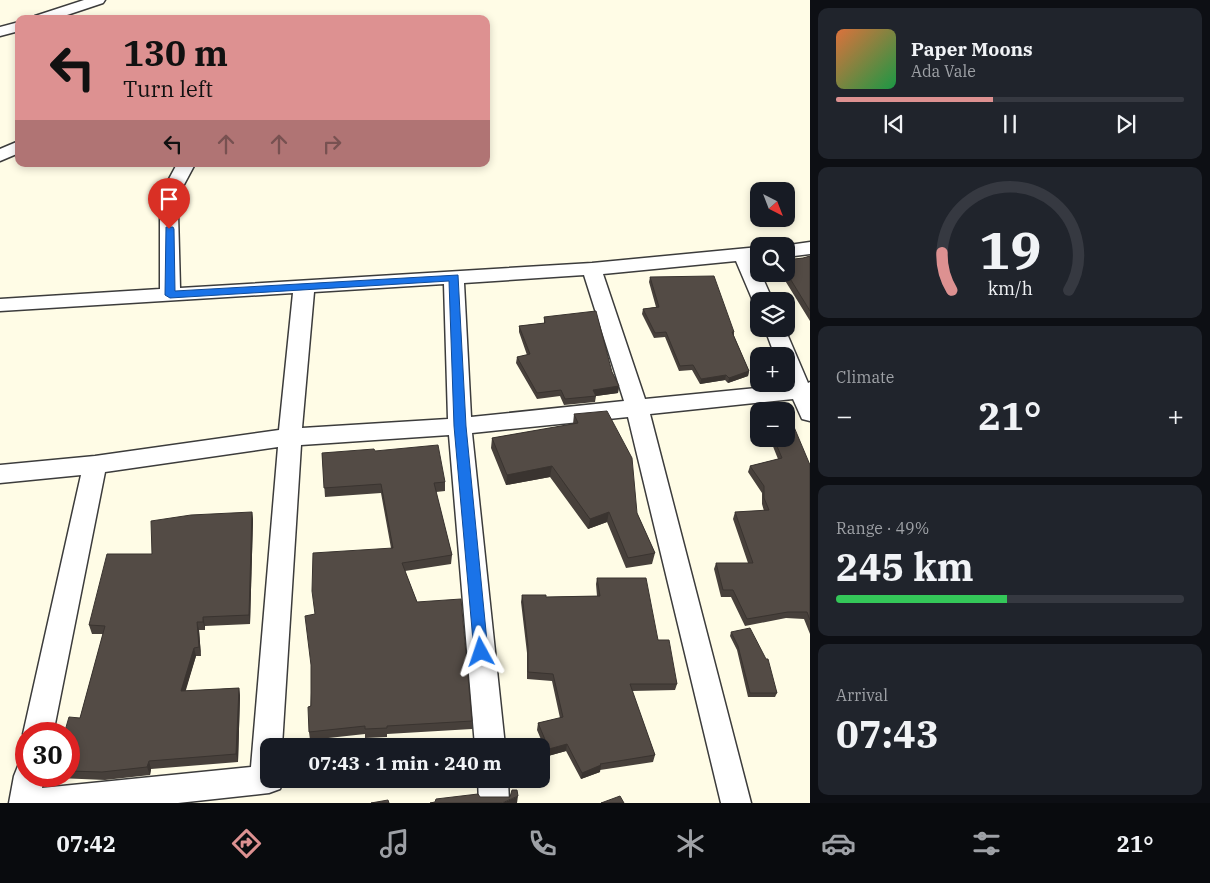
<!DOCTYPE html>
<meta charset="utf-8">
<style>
body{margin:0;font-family:"IBM Plex Serif",serif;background:#20242c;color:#f1f3f6;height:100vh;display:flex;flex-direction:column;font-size:19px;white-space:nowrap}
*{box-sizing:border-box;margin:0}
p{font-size:16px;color:#9ea1a6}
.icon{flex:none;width:28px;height:28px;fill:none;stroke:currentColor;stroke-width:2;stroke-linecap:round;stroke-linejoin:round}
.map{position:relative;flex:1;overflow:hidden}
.side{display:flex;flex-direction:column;gap:8px;padding:8px;background:#0d0f14;width:400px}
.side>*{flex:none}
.guide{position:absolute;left:15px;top:15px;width:475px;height:152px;border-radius:10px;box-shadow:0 2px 8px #0003;background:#dd9191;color:#111;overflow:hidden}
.needle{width:32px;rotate:138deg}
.buttons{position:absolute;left:750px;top:182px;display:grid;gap:10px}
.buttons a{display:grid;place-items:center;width:45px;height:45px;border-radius:10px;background:#171b24;box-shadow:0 2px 8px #0003;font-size:25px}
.speed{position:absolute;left:15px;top:722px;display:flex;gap:10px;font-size:25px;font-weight:700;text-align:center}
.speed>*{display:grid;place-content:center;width:65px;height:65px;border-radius:50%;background:#171b24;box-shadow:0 2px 8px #0003;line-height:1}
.speed .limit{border:8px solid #d22;background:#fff;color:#111}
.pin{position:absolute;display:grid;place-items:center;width:42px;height:42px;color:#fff;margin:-51px -21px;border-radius:50% 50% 50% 0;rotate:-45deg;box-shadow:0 0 5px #0007}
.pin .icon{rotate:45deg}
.me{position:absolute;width:55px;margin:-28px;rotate:355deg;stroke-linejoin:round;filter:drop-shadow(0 0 4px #0008)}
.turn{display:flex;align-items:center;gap:18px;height:105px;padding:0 25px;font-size:22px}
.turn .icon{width:65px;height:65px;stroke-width:2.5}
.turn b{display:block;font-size:35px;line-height:42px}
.lanes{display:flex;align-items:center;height:48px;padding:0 25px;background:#0003;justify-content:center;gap:25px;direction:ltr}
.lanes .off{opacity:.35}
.big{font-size:38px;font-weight:800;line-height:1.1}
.side .tile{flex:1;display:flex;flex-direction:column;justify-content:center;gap:8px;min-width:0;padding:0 18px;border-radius:10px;background:#20242c}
.side .dial{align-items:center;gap:0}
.dial svg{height:130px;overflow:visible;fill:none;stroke:#363941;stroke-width:7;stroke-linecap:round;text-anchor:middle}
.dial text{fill:#f1f3f6;stroke:none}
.song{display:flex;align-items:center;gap:15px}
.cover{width:60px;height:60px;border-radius:8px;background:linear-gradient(135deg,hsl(20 70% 55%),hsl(140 70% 35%))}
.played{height:5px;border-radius:2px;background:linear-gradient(90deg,#dd9191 45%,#363941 45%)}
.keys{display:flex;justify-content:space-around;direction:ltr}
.heat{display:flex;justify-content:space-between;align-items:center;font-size:28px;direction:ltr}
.charge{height:8px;border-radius:4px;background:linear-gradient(90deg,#34c759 49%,#363941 0)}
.trip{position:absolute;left:260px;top:738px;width:290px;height:50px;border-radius:10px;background:#171b24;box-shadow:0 2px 8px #0003;font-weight:800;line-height:50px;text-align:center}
.tabs{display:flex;height:80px;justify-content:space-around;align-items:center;background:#090b0e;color:#9ea1a6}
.tabs .icon{width:35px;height:35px}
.tabs .selected{color:#dd9191}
.tabs b{font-size:22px;color:#f1f3f6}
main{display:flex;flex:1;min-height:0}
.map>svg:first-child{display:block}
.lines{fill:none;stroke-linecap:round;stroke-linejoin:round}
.minor-casing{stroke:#3c3c3c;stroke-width:3}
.minor{fill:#fff;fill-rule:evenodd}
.wall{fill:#47403b}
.shaded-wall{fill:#3a3430}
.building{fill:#534b45;stroke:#3a3430}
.route{fill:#1a73e8;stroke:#114b97}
</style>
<main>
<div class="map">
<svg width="810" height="803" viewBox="0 0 810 803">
<rect width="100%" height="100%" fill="#fffce6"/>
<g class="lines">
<!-- minor casing -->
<g class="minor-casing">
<g id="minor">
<path d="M84,0H105L103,3L55,19H33L35,16Z"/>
<path d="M19,22V31L0,36V27Z"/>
<path d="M19,141V153L0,161V149Z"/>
<path d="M177,164H195L180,192L178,213L180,288L592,263L759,247V259H755L759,274H761L773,301H759V306L753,301L736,261L603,274L645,399L787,385L786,356H775L765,329H785L808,383L810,382V421L802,419L793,399L650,414L751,803H721L628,417L472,433L505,746H475L449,435L301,445L282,746H269V779H284L280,789L269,793L178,803H9L14,776L18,766L26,763V776H44L42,788L251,767L278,447L105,472L53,734H26V741L23,734L81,475L0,483V465L95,456L279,430L293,293L0,311V299L160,289V213L162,192ZM584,275L624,401L471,417L464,283ZM444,284L448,419L302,428L314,292Z"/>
<path d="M810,242V254L786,257V246H782Z"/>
<path d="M478,779H508L509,803H479Z"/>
</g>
</g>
<!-- minor -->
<use href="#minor" class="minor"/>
</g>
<!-- wall -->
<g class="wall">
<path d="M810,256V321L781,274H786V260L803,258Z"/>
<path d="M650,277L734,332V336L749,371L748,376L728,383L725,380L700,384L692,370L679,371L665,337L654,338L642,314L643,309L656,307L649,282Z"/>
<path d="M544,317L612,372L619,386L618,393L596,396L595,402L564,405L560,396L537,399L516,363L517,357L527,355L519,332V326L544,323Z"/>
<path d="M574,414L637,513L655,553L652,564L626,568L607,522L588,529L550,477L506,485L491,448L492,438L573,424Z"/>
<path d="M770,439H786L810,465V634L804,619L786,618L745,626L731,597H721L714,569L716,563H748L733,519L735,512L764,511L762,504V493L748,472L750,466L778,459Z"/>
<path d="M375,451L445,482V491L436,492L452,555L451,564L405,571L417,602L472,721V729L387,734V737L365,738V734L310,740L309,732L315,614L391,548L381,493L325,497L322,453Z"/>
<path d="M252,512L253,520L250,624L205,626V630H199L201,656H196L185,691L239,688L240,696L238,762L151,769L150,775L105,780L58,778L57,776H69V734L80,718L103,634H92L89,625Z"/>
<path d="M597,578L658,640L677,684L675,690L632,691L655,755L653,762L600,770V772L581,779L566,751L548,756L537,730L538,723L560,718L552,681L527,679V653L521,602L522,595L546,597L597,596L596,584Z"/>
<path d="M731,632L766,659L777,693L775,697H748L737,650L730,636Z"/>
</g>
<!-- shaded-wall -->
<g class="shaded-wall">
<path d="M749,371L748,376L728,383L729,378Z"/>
<path d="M726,375L725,380L700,384L701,379Z"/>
<path d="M619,386L618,393L596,396L593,390Z"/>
<path d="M552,466L550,477L506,485L507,475Z"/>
<path d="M252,512L253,520L250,624L249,615Z"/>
<path d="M609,512L607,522L588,529L590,519Z"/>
<path d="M203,617L205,626V630L203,622Z"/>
<path d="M197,622L199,630L201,656L199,647Z"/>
<path d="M194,648L196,656L183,700L181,691Z"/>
<path d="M239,688L240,696L238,762L236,754Z"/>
<path d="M567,744L566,751L548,756L549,749Z"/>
<path d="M149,761L151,769L150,775L147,767Z"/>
<path d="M601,765L600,772L581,779L582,773Z"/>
<path d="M518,796L517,803H502Z"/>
</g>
<!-- building -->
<g class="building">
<path d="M810,256V311L786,272V260L803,258Z"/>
<path d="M714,276L734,332H732L749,371L729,378L726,375L701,379L693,365L680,366L666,332L655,333L643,309L659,307L650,277Z"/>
<path d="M596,311L612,372L619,386L593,390L596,396L565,399L561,390L537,393L517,357L530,354L519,326L545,323L544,317Z"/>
<path d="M607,411L632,458L637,513L655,553L628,558L609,512L590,519L552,466L507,475L492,438L578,423L574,414Z"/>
<path d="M786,427H794L810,465V620L807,612H788L747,619L733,590H723L716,563H753L735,512L769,510L764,498V486L750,466L782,458L774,439H786Z"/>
<path d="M438,445L445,482L434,483L452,555L402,563L417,602L461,599L472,721L387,726V728L365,729V726L309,732L308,707L311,706V665L305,616L315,614L312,591L313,553L393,548L381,484L324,488L322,453L374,449L375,451Z"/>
<path d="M252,512L249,615L203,617V622H197L199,647L194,648L181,691L239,688L236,754L149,761L147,767L102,772L69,771V734H64L69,717L80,718L105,626L89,625L107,554H152L151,521L191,515Z"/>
<path d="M597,578H646L658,640H669L677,684H630L655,755L600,764L601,765L582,773L567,744L549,749L538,723L563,717L553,674L528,672V646L522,595H546V597L600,596Z"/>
<path d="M750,628L766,659H768L777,693H750L738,646L731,632Z"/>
<path d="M512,790H517L518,796L502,803H430L435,802L436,799L478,794L480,797H510Z"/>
<path d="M620,796L624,803H601Z"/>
<path d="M388,800L389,803H371Z"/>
</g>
<!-- route -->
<path class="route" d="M166,227H173L174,229L175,291L458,275L466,426L488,652L486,656L481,658L476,656L474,652L454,426L449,281L170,298L165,295Z"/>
</svg>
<div class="buttons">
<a><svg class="needle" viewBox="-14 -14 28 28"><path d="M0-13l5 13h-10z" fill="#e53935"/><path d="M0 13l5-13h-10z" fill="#9ea1a6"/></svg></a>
<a><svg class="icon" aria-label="search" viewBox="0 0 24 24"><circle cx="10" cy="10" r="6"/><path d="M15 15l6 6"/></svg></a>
<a><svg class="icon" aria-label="layers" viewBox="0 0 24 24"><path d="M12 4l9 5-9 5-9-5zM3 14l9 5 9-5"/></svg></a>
<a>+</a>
<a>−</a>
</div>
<div class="speed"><div class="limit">30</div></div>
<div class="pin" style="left:169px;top:229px;background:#d93025"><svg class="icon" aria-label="arrive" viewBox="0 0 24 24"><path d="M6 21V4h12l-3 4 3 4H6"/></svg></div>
<svg class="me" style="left:481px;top:652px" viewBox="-20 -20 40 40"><path d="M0-17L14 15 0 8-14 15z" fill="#1a73e8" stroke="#fff" stroke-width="4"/></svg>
<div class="trip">07:43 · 1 min · 240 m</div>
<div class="guide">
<div class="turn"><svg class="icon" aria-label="left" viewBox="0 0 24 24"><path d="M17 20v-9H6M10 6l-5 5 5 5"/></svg><div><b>130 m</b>Turn left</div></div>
<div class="lanes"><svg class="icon" aria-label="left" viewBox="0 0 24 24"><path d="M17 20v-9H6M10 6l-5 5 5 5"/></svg><svg class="icon off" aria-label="ahead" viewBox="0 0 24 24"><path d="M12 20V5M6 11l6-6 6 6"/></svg><svg class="icon off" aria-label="ahead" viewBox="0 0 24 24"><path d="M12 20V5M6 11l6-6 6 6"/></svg><svg class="icon off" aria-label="right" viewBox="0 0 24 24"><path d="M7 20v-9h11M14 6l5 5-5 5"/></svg></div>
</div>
</div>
<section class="side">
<div class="tile">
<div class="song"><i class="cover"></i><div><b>Paper Moons</b><p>Ada Vale</p></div></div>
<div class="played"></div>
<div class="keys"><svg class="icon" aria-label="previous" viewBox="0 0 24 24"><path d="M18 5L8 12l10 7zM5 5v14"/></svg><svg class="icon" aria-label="pause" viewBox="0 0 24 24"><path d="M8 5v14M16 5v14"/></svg><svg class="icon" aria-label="next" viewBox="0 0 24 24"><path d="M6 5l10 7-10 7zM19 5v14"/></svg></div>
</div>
<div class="tile dial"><svg viewBox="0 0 100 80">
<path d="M14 69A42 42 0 1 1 86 69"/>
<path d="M14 69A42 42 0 0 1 8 46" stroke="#dd9191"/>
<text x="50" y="56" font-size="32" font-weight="700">19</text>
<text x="50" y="72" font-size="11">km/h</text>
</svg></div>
<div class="tile"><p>Climate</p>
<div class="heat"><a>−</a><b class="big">21°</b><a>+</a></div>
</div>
<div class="tile"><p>Range · 49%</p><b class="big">245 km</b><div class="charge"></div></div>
<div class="tile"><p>Arrival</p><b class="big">07:43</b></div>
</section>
</main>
<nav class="tabs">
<b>07:42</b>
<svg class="icon selected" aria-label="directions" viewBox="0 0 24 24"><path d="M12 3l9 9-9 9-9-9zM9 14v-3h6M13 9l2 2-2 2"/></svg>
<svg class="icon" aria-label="music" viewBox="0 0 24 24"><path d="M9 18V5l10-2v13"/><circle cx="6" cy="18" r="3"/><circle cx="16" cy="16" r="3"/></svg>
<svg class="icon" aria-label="phone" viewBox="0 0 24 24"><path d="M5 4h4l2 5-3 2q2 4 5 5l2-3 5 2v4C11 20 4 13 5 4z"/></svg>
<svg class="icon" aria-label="climate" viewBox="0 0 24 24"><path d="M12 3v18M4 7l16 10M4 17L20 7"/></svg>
<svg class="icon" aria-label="car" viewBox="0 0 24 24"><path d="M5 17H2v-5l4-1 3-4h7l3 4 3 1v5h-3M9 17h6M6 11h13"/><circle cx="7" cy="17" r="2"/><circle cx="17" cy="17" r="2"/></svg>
<svg class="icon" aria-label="filters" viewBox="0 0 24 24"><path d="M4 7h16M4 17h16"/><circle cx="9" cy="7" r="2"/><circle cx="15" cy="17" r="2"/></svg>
<b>21°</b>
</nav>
